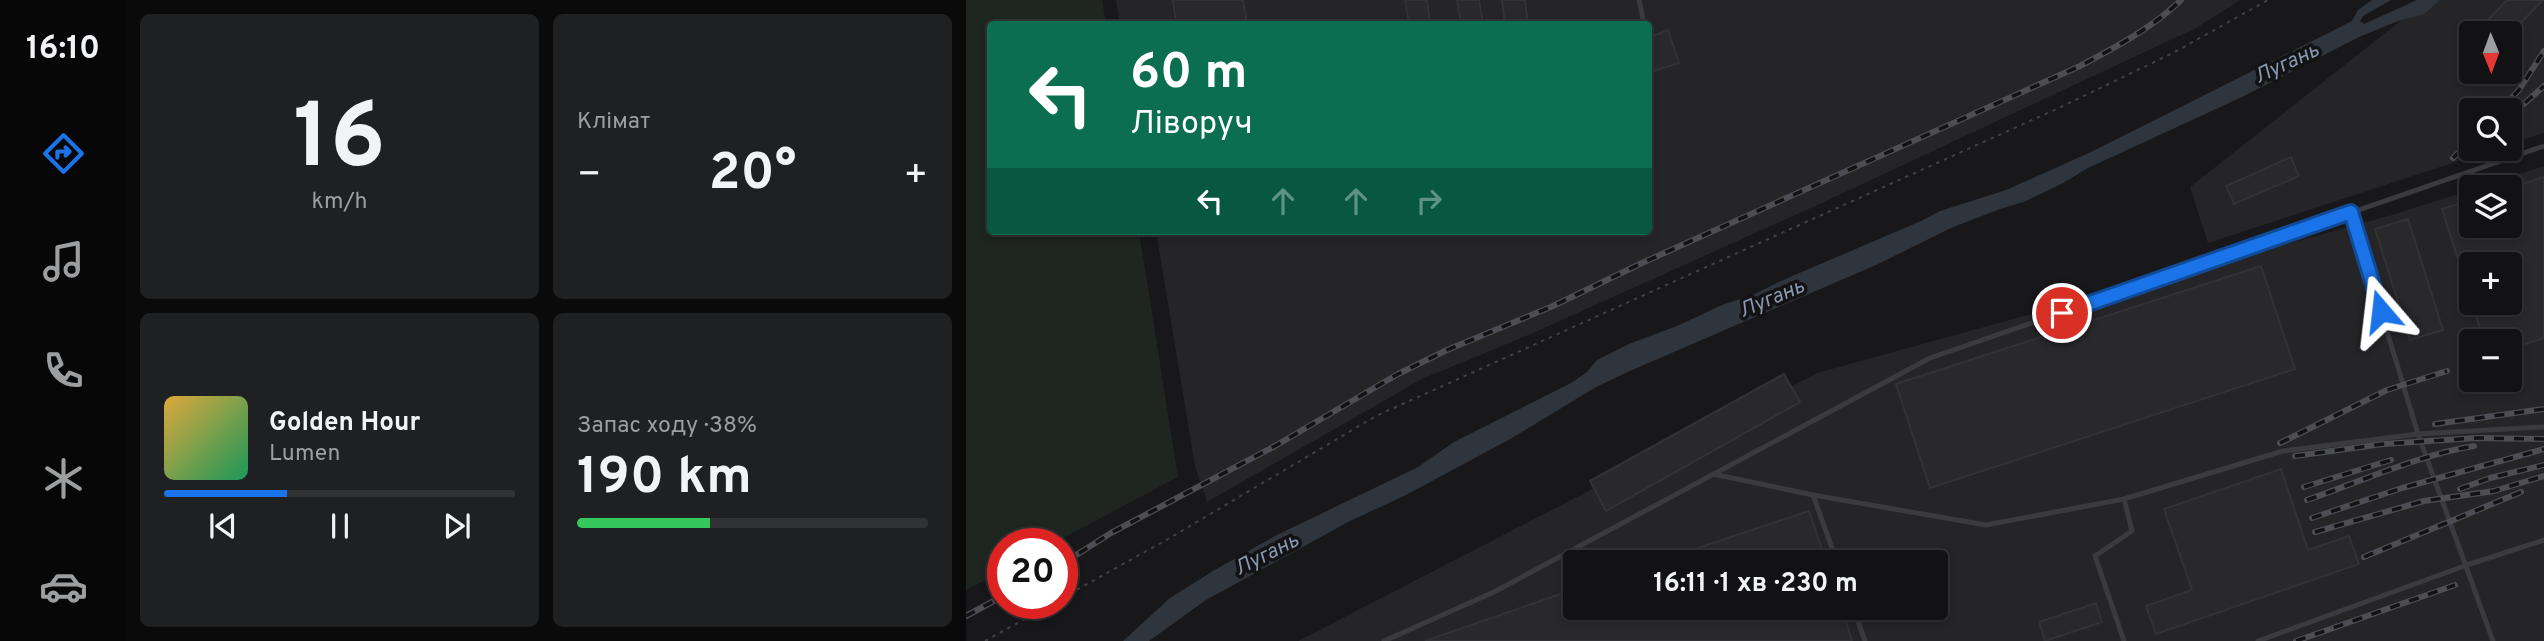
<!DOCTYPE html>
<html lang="uk">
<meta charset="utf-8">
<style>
body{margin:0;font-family:Overpass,sans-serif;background:#1f2022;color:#f1f3f6;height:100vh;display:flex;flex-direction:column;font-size:26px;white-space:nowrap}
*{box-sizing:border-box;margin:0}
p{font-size:23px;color:#9c9ea0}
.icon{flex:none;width:38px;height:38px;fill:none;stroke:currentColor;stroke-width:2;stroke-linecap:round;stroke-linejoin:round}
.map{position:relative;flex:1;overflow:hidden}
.panel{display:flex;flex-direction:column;gap:14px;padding:14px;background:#0a0a0b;width:840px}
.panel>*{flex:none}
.hud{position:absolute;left:21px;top:21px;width:665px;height:214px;border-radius:7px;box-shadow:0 4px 10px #0003,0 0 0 2px #313234;background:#0b6e4f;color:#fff;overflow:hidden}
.needle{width:46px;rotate:179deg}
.fabs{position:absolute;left:1493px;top:21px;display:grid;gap:14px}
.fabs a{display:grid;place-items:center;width:63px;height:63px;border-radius:7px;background:#121214;box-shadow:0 4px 10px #0003,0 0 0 2px #313234;font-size:35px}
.speed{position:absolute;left:21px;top:528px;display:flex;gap:14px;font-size:35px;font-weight:700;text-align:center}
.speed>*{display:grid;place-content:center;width:91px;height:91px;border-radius:50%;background:#121214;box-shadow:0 4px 10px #0003,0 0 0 2px #313234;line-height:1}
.speed .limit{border:10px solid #d22;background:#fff;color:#111}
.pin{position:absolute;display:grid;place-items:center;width:60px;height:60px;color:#fff;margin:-30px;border:4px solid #fff;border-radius:50%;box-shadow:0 2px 7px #0007}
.me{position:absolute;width:77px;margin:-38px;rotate:343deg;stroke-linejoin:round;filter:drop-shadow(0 0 5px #0008)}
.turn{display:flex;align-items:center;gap:24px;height:147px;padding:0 28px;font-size:32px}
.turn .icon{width:91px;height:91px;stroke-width:2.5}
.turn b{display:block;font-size:49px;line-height:60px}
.lanes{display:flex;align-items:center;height:66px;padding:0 28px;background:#0003;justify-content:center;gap:35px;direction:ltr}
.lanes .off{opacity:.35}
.big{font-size:52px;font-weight:700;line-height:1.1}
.panel .tile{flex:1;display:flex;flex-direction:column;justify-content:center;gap:10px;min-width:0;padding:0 24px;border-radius:10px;background:#1f2022}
.panel .dial{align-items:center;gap:0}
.dial b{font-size:91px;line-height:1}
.song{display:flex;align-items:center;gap:21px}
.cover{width:84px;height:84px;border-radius:10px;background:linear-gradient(135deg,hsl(40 70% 55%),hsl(150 70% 35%))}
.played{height:7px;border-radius:4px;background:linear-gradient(90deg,#1a73e8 35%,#313234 35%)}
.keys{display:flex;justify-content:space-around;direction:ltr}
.heat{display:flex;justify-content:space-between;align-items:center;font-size:38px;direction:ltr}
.charge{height:10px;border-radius:5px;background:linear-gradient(90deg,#34c759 38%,#313234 0)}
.panel .tiles{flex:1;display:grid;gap:14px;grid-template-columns:repeat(2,1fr)}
.trip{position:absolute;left:597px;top:550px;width:385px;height:70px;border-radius:7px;background:#121214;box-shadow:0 4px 10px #0003,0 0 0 2px #313234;font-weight:700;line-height:70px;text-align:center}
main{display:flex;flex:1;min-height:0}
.dock{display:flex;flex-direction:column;width:126px;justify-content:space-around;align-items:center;background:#070708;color:#9c9ea0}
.dock .icon{width:49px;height:49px}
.dock .selected{color:#1a73e8}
.dock b{font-size:32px;color:#f1f3f6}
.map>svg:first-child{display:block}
.built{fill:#252427;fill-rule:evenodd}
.green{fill:#1f2520}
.water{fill:#2f353d}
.building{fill:#29282b;stroke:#333236;stroke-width:2}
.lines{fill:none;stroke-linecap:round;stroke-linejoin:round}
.path{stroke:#404145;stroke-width:2;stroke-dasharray:3.5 5;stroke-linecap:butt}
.lane{stroke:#3a3a3f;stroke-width:5}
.rail-casing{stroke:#4d4e53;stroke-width:6}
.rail{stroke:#131315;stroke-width:3.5;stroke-dasharray:10;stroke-linecap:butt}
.route-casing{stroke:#114b97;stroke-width:18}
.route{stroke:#1a73e8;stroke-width:12}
.labels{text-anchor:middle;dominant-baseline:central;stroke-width:7;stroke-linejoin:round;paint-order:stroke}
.water-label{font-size:21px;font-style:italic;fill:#8798b0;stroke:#131315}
</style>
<main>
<nav class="dock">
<b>16:10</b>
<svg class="icon selected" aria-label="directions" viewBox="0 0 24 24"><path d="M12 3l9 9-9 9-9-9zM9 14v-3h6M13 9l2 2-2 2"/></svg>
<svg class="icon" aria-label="music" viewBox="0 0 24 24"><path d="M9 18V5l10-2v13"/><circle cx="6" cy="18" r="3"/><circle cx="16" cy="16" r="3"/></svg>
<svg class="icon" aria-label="phone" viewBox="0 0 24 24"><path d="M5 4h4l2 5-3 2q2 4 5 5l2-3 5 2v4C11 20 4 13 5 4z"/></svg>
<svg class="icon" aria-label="climate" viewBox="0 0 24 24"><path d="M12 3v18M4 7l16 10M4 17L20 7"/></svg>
<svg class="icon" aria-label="car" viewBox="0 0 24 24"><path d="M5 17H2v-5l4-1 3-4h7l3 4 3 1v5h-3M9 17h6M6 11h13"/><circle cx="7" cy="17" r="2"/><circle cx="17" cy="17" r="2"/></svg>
</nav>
<section class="panel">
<div class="tiles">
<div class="tile dial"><b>16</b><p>km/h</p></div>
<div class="tile"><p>Клімат</p>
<div class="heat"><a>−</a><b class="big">20°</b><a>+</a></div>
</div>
<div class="tile">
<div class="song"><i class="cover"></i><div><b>Golden Hour</b><p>Lumen</p></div></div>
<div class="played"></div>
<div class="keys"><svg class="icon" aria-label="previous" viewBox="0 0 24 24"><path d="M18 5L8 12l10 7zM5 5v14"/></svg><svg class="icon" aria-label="pause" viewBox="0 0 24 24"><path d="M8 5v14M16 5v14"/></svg><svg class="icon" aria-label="next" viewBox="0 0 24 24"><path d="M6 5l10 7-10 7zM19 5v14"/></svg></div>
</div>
<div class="tile"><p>Запас ходу · 38%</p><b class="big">190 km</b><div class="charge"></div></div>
</div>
</section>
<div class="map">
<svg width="1578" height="641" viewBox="0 0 1578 641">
<rect width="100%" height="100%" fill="#18181a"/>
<!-- built -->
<g class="built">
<path d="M150,0H1274L1230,28L858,202L567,333L456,379L241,502L229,466L190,231H682V24H154Z"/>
<path d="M1461,0H1578V133L1544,144V110H1505V149H1529L1242,243L1224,187ZM1505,33H1544V72H1505Z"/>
<path d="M1578,166V641H332L851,373L1426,215L1505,190V226H1544V187H1512ZM1505,264H1544V303H1505ZM1505,341H1544V380H1505ZM609,562H970V607H609Z"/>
</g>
<!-- green -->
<path class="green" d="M0,0H136L140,24H24V231H173L212,477L86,544H37V571L0,590Z"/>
<!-- water -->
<path class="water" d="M1406,0H1425L1397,16L1394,21L1398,24L1451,0H1474L1458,14L1432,21L1393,37L1276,97L1122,168L1097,183L1060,201L1034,209L985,228L910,265L666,370L630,387L546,438L440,495L384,521L240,600L183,641H157L204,598L247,571L311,535L452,467L488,442L605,383L621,372L631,360L663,344L711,326L756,305L789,294L817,280L955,221L974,211L1040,190L1125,152L1386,21L1392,10Z"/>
<!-- building -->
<g class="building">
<path d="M207,0H277L281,24H210Z"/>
<path d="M439,0H461L464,24H443Z"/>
<path d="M491,0H513L517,24H495Z"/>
<path d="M536,0H559L562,24H539Z"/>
<path d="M1541,0H1577L1545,33H1509Z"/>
<path d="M702,30L713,63L682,73V38Z"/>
<path d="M1325,157L1333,176L1268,204L1260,186Z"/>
<path d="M1578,177V338L1544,349V341H1518L1506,303H1544V264H1505V294H1503L1476,209L1505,200V226H1544V188Z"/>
<path d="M1442,219L1477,330L1444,340L1409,229Z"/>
<path d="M1295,266L1329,369L964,488L930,384Z"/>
<path d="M818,374L834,402L640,511L624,481Z"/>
<path d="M1315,469L1342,550L1383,536L1393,564L1190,634L1180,606L1226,590L1198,509Z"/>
<path d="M843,511L860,562H696V560Z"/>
<path d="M609,589V607H875L886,641H459Z"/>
<path d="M1130,603L1136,622L1079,641L1073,622Z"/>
</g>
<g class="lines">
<!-- path -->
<g class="path">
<path d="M96,598L202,539L410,416L1095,107L1207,53L1302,0"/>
<path d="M19,641L86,604"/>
</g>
<!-- lane -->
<g class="lane">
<path d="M673,0L677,19"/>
<path d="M1385,212L1452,434L1527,641"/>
<path d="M747,474L847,495L1020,525L1158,499L1317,451L1452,434L1578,427"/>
<path d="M847,495L871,562"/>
<path d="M887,607L899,641"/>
<path d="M418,641L528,592L964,358L1578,146"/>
<path d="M1158,641L1129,556L1166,531L1158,499"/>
<path d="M1292,641L1501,565L1578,540"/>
</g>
<!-- rail casing -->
<g class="rail-casing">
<g id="rail">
<path d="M1534,110L1553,90L1578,51"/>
<path d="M1544,116L1578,86"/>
<path d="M1487,158L1505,140"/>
<path d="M1469,424L1578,409"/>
<path d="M1314,443L1421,390L1481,371"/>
<path d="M1329,456L1417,444L1510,438L1578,439"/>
<path d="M1338,487L1425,460"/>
<path d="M1494,489L1524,478L1578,465"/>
<path d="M1341,500C1391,483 1456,454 1508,446"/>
<path d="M1346,518L1436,488L1578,449"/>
<path d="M1349,532L1458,501L1528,491L1578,476"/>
<path d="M1398,557L1555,492"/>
<path d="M96,564L145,533L309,446L432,374L481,350L587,306L676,263L1114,66C1150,47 1186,28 1215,0"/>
<path d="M0,616L37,596"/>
<path d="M1330,641L1489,585"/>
</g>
</g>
<!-- rail -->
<use href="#rail" class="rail"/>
</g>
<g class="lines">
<!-- route casing -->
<g class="route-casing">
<path id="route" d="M1096,313L1385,212L1415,311"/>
</g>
<!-- route -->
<use href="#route" class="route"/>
</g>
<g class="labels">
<!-- water labels -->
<g class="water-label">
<text transform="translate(1321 64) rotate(-25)">Лугань</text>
<text transform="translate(806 299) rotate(-23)">Лугань</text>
<text transform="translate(301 555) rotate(-27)">Лугань</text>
</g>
</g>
</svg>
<div class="fabs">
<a><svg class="needle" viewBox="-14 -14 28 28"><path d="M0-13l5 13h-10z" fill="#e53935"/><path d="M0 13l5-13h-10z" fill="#9c9ea0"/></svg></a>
<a><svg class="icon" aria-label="search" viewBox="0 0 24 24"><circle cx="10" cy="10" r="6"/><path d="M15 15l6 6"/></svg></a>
<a><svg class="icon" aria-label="layers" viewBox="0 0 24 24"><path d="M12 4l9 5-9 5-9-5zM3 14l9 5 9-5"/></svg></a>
<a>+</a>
<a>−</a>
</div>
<div class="speed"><div class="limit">20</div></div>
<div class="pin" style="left:1096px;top:313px;background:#d93025"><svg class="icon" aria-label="arrive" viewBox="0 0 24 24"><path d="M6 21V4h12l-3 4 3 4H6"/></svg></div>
<svg class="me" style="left:1415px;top:311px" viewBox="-20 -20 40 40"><path d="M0-17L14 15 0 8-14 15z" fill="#1a73e8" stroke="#fff" stroke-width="4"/></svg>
<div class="trip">16:11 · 1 хв · 230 m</div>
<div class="hud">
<div class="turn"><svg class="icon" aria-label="left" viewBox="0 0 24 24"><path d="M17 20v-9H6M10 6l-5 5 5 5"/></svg><div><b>60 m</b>Ліворуч</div></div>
<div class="lanes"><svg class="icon" aria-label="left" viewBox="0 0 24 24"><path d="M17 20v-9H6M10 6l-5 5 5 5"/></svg><svg class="icon off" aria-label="ahead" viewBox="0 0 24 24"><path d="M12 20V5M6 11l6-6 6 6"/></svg><svg class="icon off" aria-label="ahead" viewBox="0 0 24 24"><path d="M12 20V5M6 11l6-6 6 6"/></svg><svg class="icon off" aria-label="right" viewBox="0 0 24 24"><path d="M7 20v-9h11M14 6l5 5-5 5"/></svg></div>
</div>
</div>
</main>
